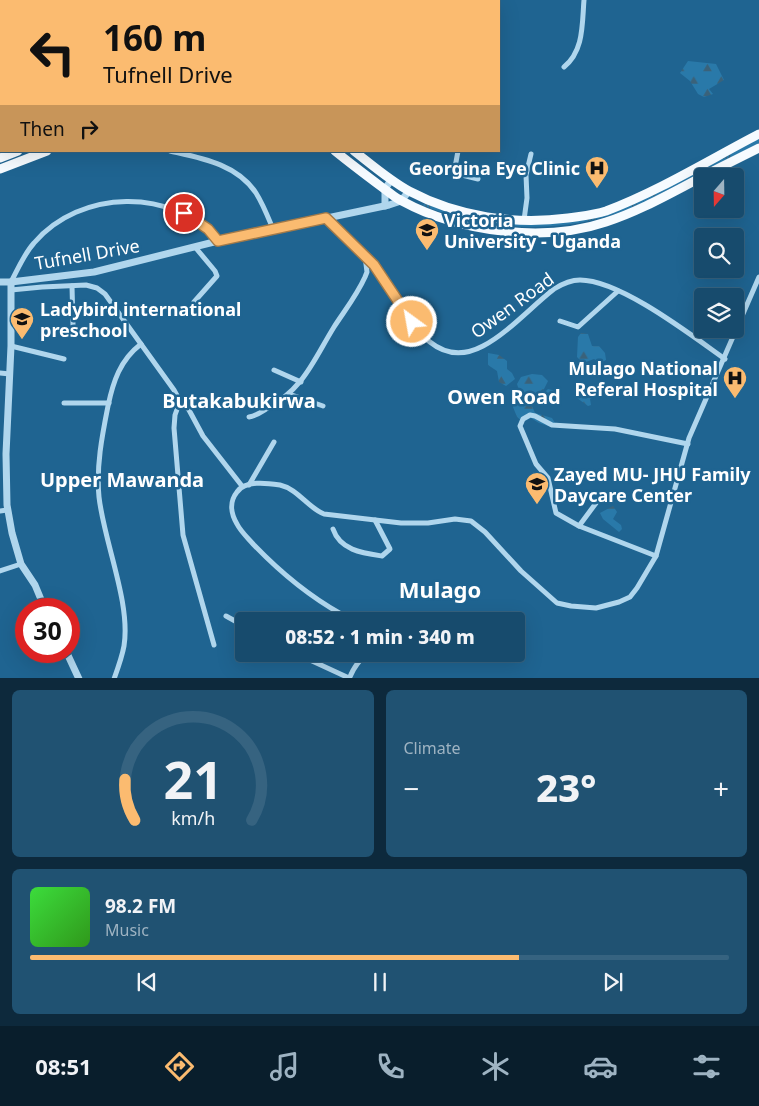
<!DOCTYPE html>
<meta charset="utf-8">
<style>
body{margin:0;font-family:"Noto Sans",sans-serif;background:#205272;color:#f1f3f6;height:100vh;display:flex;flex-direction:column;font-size:19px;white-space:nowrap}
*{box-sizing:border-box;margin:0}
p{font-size:16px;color:#9eb3c2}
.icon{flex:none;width:28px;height:28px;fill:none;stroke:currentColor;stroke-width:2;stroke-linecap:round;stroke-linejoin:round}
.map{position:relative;height:678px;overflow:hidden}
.side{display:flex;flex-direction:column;gap:12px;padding:12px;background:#0d293c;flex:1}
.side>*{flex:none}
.banner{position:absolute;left:0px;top:0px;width:500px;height:152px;box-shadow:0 5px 20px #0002,0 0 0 1px #366380;background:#fbbb70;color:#111;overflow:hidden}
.needle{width:32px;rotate:200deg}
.controls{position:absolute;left:694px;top:168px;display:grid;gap:10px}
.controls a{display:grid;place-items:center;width:50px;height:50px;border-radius:5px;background:#174b6d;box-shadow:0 5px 20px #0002,0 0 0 1px #366380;font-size:25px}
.speed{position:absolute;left:15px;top:598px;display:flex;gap:10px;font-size:25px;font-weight:700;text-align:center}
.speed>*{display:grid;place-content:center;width:65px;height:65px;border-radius:50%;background:#174b6d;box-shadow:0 5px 20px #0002,0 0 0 1px #366380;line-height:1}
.speed .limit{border:8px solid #d22;background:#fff;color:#111}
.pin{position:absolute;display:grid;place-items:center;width:42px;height:42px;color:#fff;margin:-21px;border:2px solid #fff;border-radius:50%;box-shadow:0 1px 5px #0007}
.me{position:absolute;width:55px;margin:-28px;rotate:328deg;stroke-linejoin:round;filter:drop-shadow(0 0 4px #0008)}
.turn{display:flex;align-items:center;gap:18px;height:105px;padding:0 20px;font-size:22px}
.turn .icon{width:65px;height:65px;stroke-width:2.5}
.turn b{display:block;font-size:35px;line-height:42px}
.then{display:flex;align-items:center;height:48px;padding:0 20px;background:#0003;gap:10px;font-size:19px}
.big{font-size:38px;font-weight:800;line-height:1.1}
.side .card{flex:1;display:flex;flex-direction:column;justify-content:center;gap:8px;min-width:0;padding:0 18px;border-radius:8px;background:#205272}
.side .dial{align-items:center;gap:0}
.dial svg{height:130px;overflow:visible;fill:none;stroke:#366380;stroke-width:7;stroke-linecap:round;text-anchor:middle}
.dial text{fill:#f1f3f6;stroke:none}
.song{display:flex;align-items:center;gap:15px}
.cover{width:60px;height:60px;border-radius:8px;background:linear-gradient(135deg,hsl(120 70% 55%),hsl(110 70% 35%))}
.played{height:5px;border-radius:2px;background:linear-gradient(90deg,#fbbb70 70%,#366380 70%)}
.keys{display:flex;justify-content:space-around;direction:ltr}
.heat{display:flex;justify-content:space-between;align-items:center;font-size:28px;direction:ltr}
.side .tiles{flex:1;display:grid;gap:12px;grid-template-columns:1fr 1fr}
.card:last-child{grid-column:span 2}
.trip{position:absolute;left:235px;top:612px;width:290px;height:50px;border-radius:5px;background:#174b6d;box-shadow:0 5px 20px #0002,0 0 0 1px #366380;font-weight:800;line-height:50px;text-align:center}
.tabs{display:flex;height:80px;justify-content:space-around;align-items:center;background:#091e2c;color:#9eb3c2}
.tabs .icon{width:35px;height:35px}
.tabs .selected{color:#fbbb70}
.tabs b{font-size:22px;color:#f1f3f6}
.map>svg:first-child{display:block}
.grass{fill:url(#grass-tufts)}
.forest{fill:url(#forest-firs)}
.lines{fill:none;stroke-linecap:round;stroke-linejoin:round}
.minor{stroke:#b0d6ed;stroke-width:5}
.tertiary{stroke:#b0d6ed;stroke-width:7}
.primary{stroke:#f6fbff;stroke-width:9}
.route-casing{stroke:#a37a49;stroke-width:12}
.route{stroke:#fbbb70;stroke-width:9}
.labels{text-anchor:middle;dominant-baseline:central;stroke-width:5;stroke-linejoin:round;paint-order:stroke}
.poi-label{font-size:18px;font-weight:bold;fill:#fff;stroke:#1f6491;text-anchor:start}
.street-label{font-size:18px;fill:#fff;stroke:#1f6491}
.quarter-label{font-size:20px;font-weight:bold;fill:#fff;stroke:#1f6491}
.district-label{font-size:22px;font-weight:bold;fill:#fff;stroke:#1f6491}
</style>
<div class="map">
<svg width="759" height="679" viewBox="0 0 759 679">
<defs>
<pattern id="grass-tufts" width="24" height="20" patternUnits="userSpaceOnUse" patternTransform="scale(1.25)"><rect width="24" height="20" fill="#2979a9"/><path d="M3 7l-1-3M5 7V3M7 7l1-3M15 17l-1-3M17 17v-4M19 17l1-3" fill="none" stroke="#3a627a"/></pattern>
<pattern id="forest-firs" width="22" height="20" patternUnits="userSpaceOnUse" patternTransform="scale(1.25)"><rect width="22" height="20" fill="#2979a9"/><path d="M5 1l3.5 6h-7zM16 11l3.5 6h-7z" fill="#3a627a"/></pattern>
</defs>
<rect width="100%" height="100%" fill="#1f6491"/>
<!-- grass -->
<path class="grass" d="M759,137V143C729,159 698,175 667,190C654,197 640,205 626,210C559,235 487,231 421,205L429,203L476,218L595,216Z"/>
<!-- forest -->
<g class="forest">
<path d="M688,61L716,64L724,80L709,89L713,94L704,97L698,94L690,81L680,73Z"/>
<path d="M581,333L588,334L592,346H599L605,353L606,360L600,363L594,359L583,363L577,357L578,337Z"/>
<path d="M488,353L499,355L507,361V369L512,373L515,379L506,386L499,382L497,371L488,365Z"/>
<path d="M532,374L542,375L548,381L544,389L529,399L535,413L552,418L555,423L551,427L539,423L531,418L523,422L517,417L513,407L519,390L517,384L521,377Z"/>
<path d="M548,389L556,391L558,401L546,405L540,397Z"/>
<path d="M586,389L594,392L595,396L590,399L591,405L588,406L577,398L580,391Z"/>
<path d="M613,506L617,512L613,519L621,525L622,529L619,532L603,519L600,513Z"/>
</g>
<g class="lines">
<!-- minor -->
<g class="minor">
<path d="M172,0L173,1"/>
<path d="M564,67C584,51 582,24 584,0"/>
<path d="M0,84L1,85"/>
<path d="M170,151C201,158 237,164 256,193C263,204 268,217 273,229"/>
<path d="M458,151L454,173L478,179"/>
<path d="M326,218C342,233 361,248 375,266C402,300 426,376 483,346C508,333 532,306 554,289C562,284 570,280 580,280C620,280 691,335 725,359"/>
<path d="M524,220L527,198L526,175L531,154"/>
<path d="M11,282C18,269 24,254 34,243C80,189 173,187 218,241"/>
<path d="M72,286L73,325"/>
<path d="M11,290L42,287L86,285L97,288L105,294L174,390L180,401L189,410L203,436L242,486"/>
<path d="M194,302L217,276L215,271L195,247"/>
<path d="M560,321L578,327L618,291"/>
<path d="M11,346L64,359"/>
<path d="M274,370L301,382"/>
<path d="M0,373L10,374"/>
<path d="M289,394L323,406"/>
<path d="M180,401L175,415L174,428L183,535L214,645"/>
<path d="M64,403H109"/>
<path d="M249,417C256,416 261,412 266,409C304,389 313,361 334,327C345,310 357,295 365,277L367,272L365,256"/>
<path d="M249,485L274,442"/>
<path d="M0,511L7,510"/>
<path d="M579,526L602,495"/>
<path d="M333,529C340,550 362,553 382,556L390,549L375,520"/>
<path d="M656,556L579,526L556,513L548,478L536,464L520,426L523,419L530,415L535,416L552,425L615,429L688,444"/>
<path d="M0,571L21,564"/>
<path d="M226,616L244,626"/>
<path d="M358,621C352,619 346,617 341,614C309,596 279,571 254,545C248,538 241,532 237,524C231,514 229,502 237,492C245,480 267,483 280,485C298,489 308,508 324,514L401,523H428L455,519L471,521L485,532L521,571L557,603L571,606L596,608L619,602L630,597L637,588L656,556L689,438L759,277"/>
<path d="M297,654L349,678"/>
<path d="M114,679C118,668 122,657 124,646C131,603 104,542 99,497C96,467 102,436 108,406C113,382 120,360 141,344"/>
<path d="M349,679C354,667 359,659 370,654"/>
</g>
<!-- tertiary -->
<g class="tertiary">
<path d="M385,206V189L391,180"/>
<path d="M0,282H11L94,272L218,241L389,205L401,201L409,191"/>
<path d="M11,282V346L6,454L7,505L12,533L21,564L35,585L45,609"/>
<path d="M66,651L79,679"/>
</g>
<!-- primary -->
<g class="primary">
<path d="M335,151C351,164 367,176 383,188C389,192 395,198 402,201C459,232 544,243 606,222C640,211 671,193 702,177"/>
<path d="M354,151C372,165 389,180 409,191C458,217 515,225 568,218C581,216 594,215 606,211C659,191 709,160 759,134"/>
<path d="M0,158L18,151"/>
<path d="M0,169L47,151"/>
<path d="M703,176L759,148"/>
</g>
</g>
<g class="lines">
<!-- route casing -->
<g class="route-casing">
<path id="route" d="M184,213L208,229L218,241L326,218L374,265L412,322"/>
</g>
<!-- route -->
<use href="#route" class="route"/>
</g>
<!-- icons -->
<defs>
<g id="hospital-pin" transform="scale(1.25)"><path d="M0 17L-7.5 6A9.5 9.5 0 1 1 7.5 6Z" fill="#fbbb70" stroke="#1f6491"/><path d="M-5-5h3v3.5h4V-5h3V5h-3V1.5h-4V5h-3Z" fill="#111"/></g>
<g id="university-pin" transform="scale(1.25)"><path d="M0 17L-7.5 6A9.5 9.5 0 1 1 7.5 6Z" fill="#fbbb70" stroke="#1f6491"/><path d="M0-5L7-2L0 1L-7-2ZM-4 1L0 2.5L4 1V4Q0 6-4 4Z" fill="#111"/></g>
<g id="school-pin" transform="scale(1.25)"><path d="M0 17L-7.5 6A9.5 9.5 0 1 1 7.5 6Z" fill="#fbbb70" stroke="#1f6491"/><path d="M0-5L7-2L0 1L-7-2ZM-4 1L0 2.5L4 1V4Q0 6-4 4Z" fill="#111"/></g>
</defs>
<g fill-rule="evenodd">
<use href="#hospital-pin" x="597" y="168"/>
<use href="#university-pin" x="427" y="230"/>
<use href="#school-pin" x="22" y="319"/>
<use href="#hospital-pin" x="735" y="378"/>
<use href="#school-pin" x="537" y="484"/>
</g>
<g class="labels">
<!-- poi labels -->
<g class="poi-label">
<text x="580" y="168" text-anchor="end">Georgina Eye Clinic</text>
<text x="444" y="220">Victoria<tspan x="444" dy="21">University - Uganda</tspan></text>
<text x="40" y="309">Ladybird international<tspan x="40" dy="21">preschool</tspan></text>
<text x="718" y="368" text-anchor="end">Mulago National<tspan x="718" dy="21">Referal Hospital</tspan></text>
<text x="554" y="474">Zayed MU- JHU Family<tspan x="554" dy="21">Daycare Center</tspan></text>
</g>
<!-- street labels -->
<g class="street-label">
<text transform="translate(87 254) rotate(-10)">Tufnell Drive</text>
<text transform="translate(512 305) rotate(-36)">Owen Road</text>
</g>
<!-- quarter labels -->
<g class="quarter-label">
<text x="504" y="396">Owen Road</text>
<text x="239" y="400">Butakabukirwa</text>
<text x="122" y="479">Upper Mawanda</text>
</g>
<!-- district labels -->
<g class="district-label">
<text x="440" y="589">Mulago</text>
</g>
</g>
</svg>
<div class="controls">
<a><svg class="needle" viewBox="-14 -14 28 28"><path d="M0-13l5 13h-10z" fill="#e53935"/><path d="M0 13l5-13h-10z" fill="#9eb3c2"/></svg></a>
<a><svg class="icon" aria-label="search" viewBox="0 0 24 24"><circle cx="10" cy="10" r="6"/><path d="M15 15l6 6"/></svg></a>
<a><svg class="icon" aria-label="layers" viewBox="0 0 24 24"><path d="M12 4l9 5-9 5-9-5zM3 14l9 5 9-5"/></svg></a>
</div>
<div class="speed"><div class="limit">30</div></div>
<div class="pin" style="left:184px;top:213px;background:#d93025"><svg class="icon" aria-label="arrive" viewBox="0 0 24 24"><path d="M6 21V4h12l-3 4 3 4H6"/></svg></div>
<svg class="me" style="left:412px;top:322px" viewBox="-20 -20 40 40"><circle r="17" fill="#fbbb70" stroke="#fff" stroke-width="3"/><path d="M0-11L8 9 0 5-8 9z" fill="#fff"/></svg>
<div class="trip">08:52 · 1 min · 340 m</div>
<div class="banner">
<div class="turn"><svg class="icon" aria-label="left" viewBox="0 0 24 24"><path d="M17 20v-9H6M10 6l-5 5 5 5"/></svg><div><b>160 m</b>Tufnell Drive</div></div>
<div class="then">Then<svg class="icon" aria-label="right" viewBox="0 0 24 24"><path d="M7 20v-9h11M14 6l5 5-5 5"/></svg></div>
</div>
</div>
<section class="side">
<div class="tiles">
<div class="card dial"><svg viewBox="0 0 100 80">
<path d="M14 69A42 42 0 1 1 86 69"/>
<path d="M14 69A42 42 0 0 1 8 44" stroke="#fbbb70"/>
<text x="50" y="56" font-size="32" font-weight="700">21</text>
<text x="50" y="72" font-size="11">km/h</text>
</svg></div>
<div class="card"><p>Climate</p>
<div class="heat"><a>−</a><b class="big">23°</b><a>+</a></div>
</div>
<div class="card">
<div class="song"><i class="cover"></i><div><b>98.2 FM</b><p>Music</p></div></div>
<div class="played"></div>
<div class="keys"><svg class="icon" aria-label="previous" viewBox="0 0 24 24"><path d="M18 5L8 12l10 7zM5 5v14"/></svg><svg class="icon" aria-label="pause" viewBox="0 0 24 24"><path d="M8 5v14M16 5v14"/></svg><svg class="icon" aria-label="next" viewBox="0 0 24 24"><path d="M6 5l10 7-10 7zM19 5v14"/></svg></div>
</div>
</div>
</section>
<nav class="tabs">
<b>08:51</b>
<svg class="icon selected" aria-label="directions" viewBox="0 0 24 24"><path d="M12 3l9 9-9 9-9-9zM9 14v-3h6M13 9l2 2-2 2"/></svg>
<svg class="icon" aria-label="music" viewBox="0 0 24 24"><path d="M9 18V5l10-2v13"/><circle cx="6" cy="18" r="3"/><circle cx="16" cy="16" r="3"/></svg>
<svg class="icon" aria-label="phone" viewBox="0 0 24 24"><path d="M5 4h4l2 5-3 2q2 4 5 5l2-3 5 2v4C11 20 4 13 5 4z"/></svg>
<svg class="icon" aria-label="climate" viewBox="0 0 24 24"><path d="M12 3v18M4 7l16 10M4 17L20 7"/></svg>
<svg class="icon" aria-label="car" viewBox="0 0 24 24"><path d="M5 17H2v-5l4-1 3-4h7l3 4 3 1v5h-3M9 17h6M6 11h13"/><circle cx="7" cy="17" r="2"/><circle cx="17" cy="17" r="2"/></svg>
<svg class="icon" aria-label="filters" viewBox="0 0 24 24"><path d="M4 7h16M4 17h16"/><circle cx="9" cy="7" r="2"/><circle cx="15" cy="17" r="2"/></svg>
</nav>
